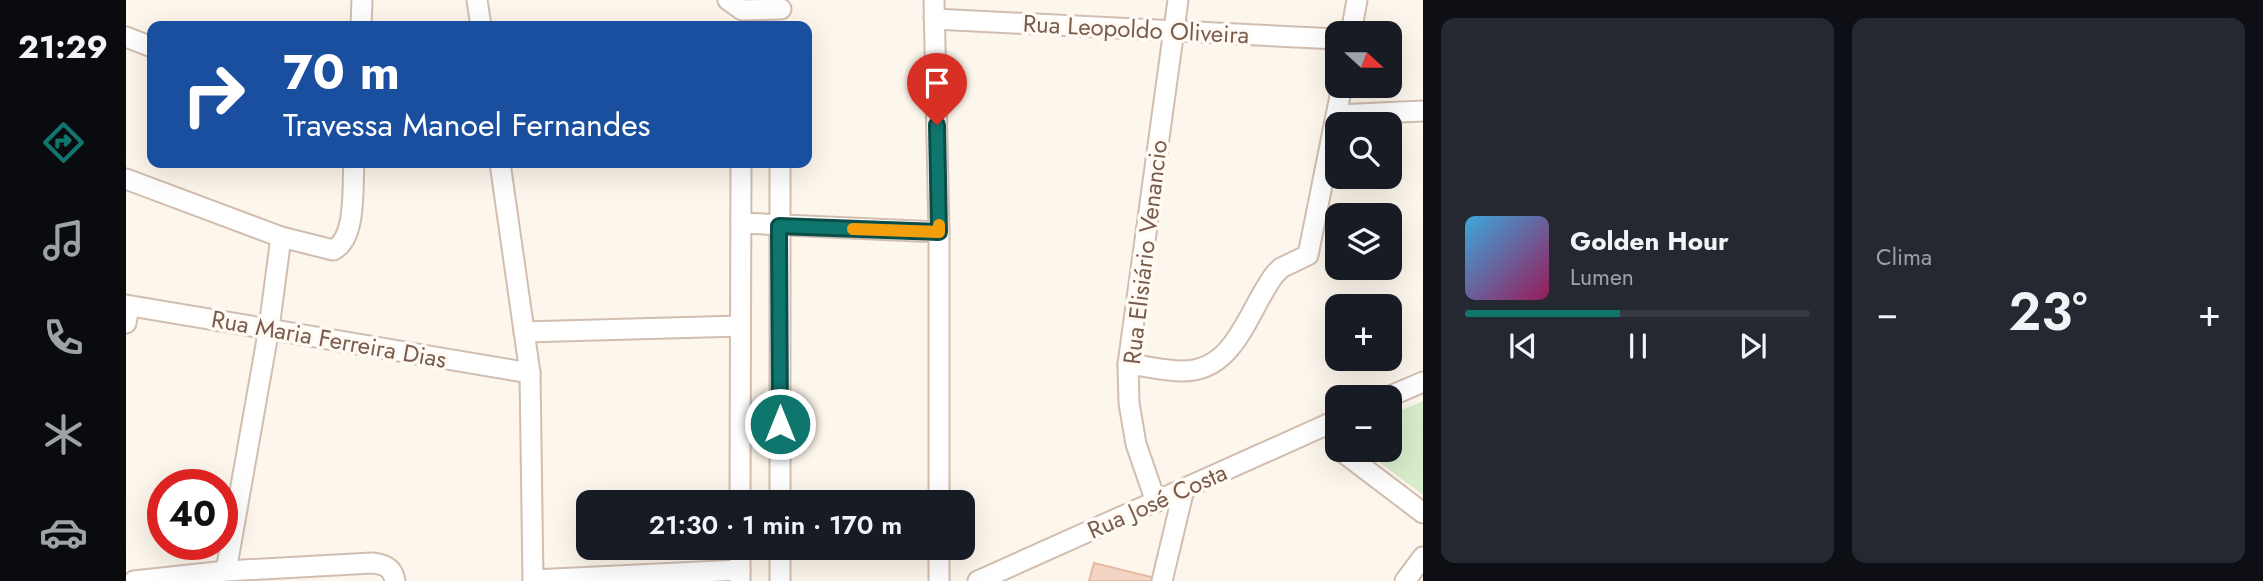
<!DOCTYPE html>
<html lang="pt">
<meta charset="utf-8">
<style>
body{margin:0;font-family:Jost,sans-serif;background:#242831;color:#f1f3f6;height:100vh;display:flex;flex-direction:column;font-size:26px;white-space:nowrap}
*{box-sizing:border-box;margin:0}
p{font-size:23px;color:#9ea1a6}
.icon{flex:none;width:38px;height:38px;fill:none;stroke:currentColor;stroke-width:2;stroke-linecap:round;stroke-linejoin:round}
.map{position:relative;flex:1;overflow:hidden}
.sheet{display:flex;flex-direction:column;gap:18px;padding:18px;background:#0d0f14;width:840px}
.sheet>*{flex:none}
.guide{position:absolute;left:21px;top:21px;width:665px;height:147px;border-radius:14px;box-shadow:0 7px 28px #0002;background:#1a4fa0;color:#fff;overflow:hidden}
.needle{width:46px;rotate:111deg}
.controls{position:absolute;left:1199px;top:21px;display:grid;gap:14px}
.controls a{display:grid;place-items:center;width:77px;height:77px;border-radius:14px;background:#171b24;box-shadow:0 7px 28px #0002;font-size:35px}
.speed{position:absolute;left:21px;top:469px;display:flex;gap:14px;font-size:35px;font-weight:700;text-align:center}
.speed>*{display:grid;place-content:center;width:91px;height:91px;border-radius:50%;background:#171b24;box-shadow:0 7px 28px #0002;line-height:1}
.speed .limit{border:10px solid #d22;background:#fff;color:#111}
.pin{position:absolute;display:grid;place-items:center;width:60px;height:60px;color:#fff;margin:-72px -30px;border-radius:50% 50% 50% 0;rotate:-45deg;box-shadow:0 0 7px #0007}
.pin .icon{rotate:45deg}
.me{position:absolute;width:77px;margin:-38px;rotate:0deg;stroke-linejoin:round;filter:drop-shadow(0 0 5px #0008)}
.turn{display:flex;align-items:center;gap:24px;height:147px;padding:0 21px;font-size:32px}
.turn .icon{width:91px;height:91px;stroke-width:2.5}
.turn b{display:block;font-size:49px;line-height:60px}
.big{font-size:52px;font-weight:600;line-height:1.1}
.sheet .widget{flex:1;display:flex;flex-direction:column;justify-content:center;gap:10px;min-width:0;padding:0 24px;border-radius:14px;background:#242831}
.song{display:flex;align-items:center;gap:21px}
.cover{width:84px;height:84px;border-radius:10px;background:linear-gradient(135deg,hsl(200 70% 55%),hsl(330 70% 35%))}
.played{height:7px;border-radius:4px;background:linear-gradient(90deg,#0f766e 45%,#363941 45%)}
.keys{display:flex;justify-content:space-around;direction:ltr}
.heat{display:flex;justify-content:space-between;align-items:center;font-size:38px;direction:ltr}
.sheet .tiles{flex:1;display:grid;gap:18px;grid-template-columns:repeat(2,1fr)}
.trip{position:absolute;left:450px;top:490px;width:399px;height:70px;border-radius:14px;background:#171b24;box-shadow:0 7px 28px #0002;font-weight:600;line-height:70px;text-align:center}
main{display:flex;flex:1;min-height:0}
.tabs{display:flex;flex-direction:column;width:126px;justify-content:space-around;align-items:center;background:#090b0e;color:#9ea1a6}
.tabs .icon{width:49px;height:49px}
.tabs .current{color:#0f766e}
.tabs b{font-size:32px;color:#f1f3f6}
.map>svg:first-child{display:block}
.green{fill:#d8ecc9}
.building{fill:#f3d5c3;stroke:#e6bba3;stroke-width:2}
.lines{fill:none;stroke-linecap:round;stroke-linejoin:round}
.minor-casing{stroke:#d1beb0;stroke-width:23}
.minor{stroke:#fff;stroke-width:19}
.route-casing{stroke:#0a4d48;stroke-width:18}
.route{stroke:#0f766e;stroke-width:12}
.slow{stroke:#f59e0b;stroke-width:12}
.labels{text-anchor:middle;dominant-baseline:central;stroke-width:7;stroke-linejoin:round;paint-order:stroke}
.street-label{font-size:24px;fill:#7a5c4d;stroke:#fffaf3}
</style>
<main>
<nav class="tabs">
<b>21:29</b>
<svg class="icon current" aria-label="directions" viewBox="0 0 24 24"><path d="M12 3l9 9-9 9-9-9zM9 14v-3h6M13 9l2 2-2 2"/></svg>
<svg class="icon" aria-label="music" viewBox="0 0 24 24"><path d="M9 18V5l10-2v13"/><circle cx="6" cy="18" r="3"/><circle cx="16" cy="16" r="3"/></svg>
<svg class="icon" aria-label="phone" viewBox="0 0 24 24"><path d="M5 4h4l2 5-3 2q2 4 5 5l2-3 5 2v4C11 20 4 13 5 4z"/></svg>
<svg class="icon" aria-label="climate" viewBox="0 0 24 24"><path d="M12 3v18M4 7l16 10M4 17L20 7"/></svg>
<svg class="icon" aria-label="car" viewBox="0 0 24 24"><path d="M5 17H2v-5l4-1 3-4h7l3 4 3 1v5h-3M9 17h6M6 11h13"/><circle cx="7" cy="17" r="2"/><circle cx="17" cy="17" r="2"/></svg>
</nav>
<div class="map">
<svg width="1297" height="581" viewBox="0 0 1297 581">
<rect width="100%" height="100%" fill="#fdf6ec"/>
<!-- green -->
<path class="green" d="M1297,401V495L1237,450H1264V415Z"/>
<!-- building -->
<path class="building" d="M968,563L1029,578L1028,581H963Z"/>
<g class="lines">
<!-- minor casing -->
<g class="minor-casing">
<g id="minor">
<path d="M351,0L355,26"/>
<path d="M602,0L616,10L655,9"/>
<path d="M808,0L813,232V502"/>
<path d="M808,19L1211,39"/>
<path d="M235,26L236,0"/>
<path d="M1225,33L1231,0"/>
<path d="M0,37L26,47"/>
<path d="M1211,115L1297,111"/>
<path d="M374,163L404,373L407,581"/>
<path d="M654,163V502"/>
<path d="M0,179L155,237L207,250C231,239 226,187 228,163"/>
<path d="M615,223L813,232"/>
<path d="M0,305L404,373"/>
<path d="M0,323L3,306"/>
<path d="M398,332L614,326"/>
<path d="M1002,364C1020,366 1039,371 1056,371C1110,372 1122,309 1149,274L1155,268L1182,255L1216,86"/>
<path d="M1262,397L1297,382"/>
<path d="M1214,450L1297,513"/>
<path d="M614,502L615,163"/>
<path d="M1030,502L1010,444L1003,403L1002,364L1052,0"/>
<path d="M614,548V581"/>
<path d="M654,548V581"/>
<path d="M100,571L143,328L155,237"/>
<path d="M407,580L614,570"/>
<path d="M8,581L100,571L246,563C259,564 267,568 269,581"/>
<path d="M813,581V548"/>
<path d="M852,581L1211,420"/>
<path d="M1036,581L1058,489"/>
<path d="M1279,581L1297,557"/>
</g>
</g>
<!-- minor -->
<use href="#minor" class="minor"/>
</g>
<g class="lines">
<!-- route casing -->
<g class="route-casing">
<path id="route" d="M654,424L653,226L813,232L811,125"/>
</g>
<!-- route -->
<use href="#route" class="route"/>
<!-- slow -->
<path class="slow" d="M727,229L813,232V225"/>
</g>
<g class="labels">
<!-- street labels -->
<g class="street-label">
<text transform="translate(1010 29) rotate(3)">Rua Leopoldo Oliveira</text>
<text transform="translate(1019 252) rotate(-83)">Rua Elisiário Venancio</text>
<text transform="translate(203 339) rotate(10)">Rua Maria Ferreira Dias</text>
<text transform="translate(1031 501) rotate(-24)">Rua José Costa</text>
</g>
</g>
</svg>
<div class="controls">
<a><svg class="needle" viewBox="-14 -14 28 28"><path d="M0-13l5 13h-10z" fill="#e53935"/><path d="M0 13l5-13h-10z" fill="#9ea1a6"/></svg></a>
<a><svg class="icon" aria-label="search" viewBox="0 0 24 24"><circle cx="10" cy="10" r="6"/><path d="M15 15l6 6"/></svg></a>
<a><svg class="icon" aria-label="layers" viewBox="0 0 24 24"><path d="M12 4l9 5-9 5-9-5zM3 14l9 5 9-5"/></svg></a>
<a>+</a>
<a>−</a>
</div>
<div class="speed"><div class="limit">40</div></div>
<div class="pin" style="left:811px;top:125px;background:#d93025"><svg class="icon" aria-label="arrive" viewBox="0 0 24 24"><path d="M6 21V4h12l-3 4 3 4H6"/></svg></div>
<svg class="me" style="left:654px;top:424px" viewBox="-20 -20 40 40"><circle r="17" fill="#0f766e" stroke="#fff" stroke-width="3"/><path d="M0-11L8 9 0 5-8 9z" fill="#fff"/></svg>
<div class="trip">21:30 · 1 min · 170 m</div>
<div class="guide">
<div class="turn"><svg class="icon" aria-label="right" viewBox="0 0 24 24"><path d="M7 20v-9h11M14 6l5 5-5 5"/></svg><div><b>70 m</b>Travessa Manoel Fernandes</div></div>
</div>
</div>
<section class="sheet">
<div class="tiles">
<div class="widget">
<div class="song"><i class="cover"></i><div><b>Golden Hour</b><p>Lumen</p></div></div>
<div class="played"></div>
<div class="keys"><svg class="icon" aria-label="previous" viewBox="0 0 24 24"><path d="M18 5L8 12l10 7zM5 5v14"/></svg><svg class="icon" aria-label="pause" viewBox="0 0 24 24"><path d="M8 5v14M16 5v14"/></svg><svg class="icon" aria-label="next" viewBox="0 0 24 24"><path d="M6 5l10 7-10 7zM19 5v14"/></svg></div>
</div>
<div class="widget"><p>Clima</p>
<div class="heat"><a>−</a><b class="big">23°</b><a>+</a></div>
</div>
</div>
</section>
</main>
